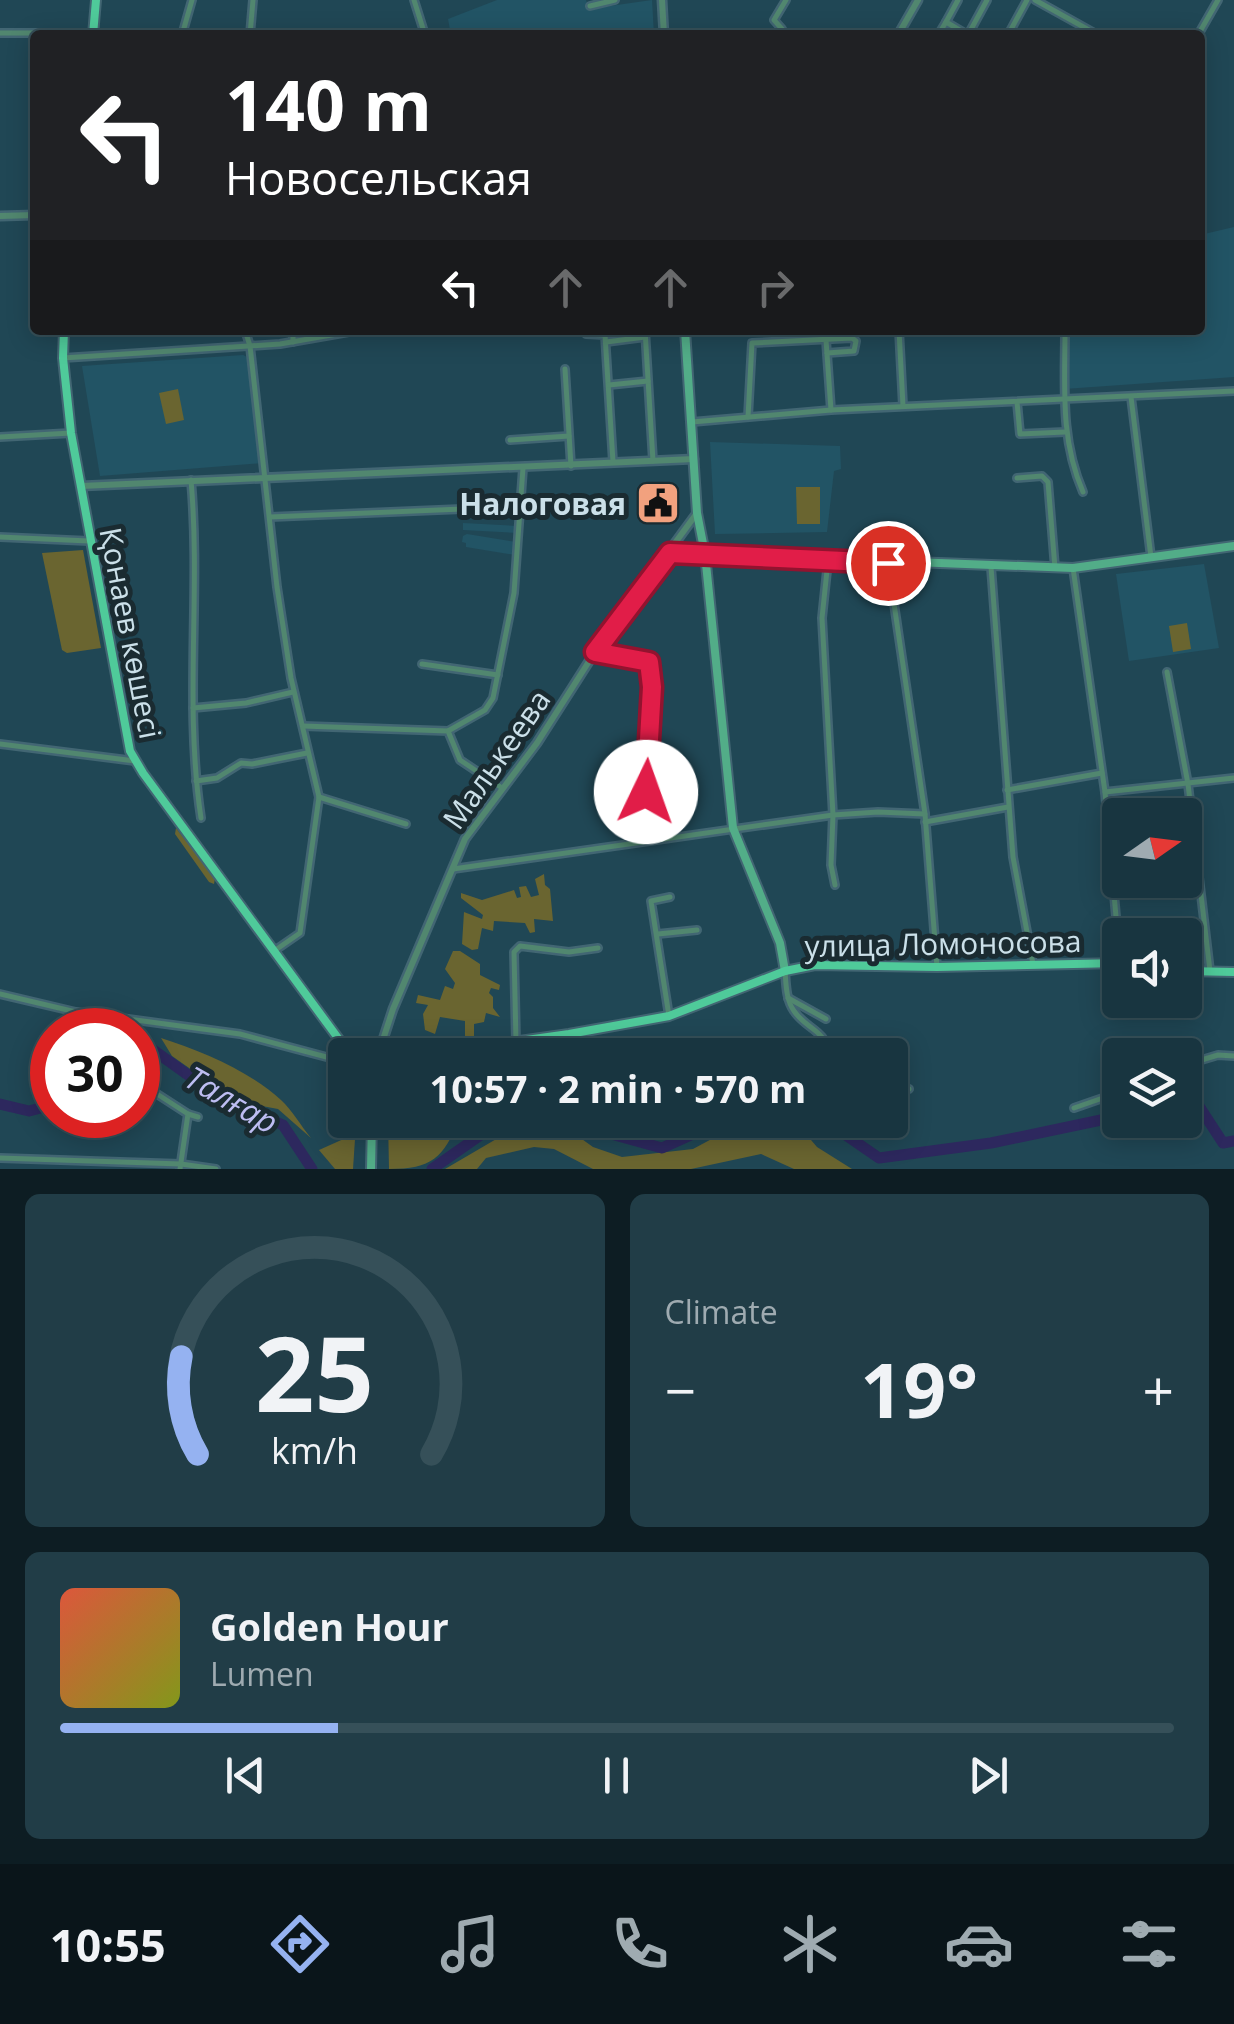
<!DOCTYPE html>
<meta charset="utf-8">
<style>
body{margin:0;font-family:"Open Sans",sans-serif;background:#213d47;color:#f1f3f6;height:100vh;display:flex;flex-direction:column;font-size:38px;white-space:nowrap}
*{box-sizing:border-box;margin:0}
p{font-size:32px;color:#9fabb1}
.icon{flex:none;width:55px;height:55px;fill:none;stroke:currentColor;stroke-width:2;stroke-linecap:round;stroke-linejoin:round}
.map{position:relative;height:1169px;overflow:hidden}
.details{display:flex;flex-direction:column;gap:25px;padding:25px;background:#0d1d23;flex:1}
.details>*{flex:none}
.hud{position:absolute;left:30px;top:30px;width:1175px;height:305px;border-radius:10px;box-shadow:0 5px 25px #0003,0 0 0 2px #365059;background:#202124;color:#fff;overflow:hidden}
.needle{width:65px;rotate:76deg}
.buttons{position:absolute;left:1102px;top:798px;display:grid;gap:20px}
.buttons a{display:grid;place-items:center;width:100px;height:100px;border-radius:10px;background:#183540;box-shadow:0 5px 25px #0003,0 0 0 2px #365059;font-size:50px}
.speed{position:absolute;left:30px;top:1008px;display:flex;gap:20px;font-size:50px;font-weight:700;text-align:center}
.speed>*{display:grid;place-content:center;width:130px;height:130px;border-radius:50%;background:#183540;box-shadow:0 5px 25px #0003,0 0 0 2px #365059;line-height:1}
.speed .limit{border:15px solid #d22;background:#fff;color:#111}
.pin{position:absolute;display:grid;place-items:center;width:85px;height:85px;color:#fff;margin:-42px;border:5px solid #fff;border-radius:50%;box-shadow:0 2px 10px #0007}
.me{position:absolute;width:110px;margin:-55px;rotate:3deg;stroke-linejoin:round;filter:drop-shadow(0 0 8px #0008)}
.turn{display:flex;align-items:center;gap:35px;height:210px;padding:0 30px;font-size:45px}
.turn .icon{width:130px;height:130px;stroke-width:2.5}
.turn b{display:block;font-size:70px;line-height:85px}
.lanes{display:flex;align-items:center;height:95px;padding:0 30px;background:#0003;justify-content:center;gap:50px;direction:ltr}
.lanes .off{opacity:.35}
.big{font-size:75px;font-weight:700;line-height:1.1}
.details .tile{flex:1;display:flex;flex-direction:column;justify-content:center;gap:15px;min-width:0;padding:0 35px;border-radius:15px;background:#213d47}
.details .dial{align-items:center;gap:0}
.dial svg{height:260px;overflow:visible;fill:none;stroke:#365059;stroke-width:7;stroke-linecap:round;text-anchor:middle}
.dial text{fill:#f1f3f6;stroke:none}
.song{display:flex;align-items:center;gap:30px}
.cover{width:120px;height:120px;border-radius:15px;background:linear-gradient(135deg,hsl(10 70% 55%),hsl(70 70% 35%))}
.played{height:10px;border-radius:5px;background:linear-gradient(90deg,#95b2f1 25%,#365059 25%)}
.keys{display:flex;justify-content:space-around;direction:ltr}
.heat{display:flex;justify-content:space-between;align-items:center;font-size:55px;direction:ltr}
.details .tiles{flex:1;display:grid;gap:25px;grid-template-columns:1fr 1fr}
.tile:last-child{grid-column:span 2}
.trip{position:absolute;left:328px;top:1038px;width:580px;height:100px;border-radius:10px;background:#183540;box-shadow:0 5px 25px #0003,0 0 0 2px #365059;font-weight:700;line-height:100px;text-align:center}
.dock{display:flex;height:160px;justify-content:space-around;align-items:center;background:#0a151a;color:#9fabb1}
.dock .icon{width:70px;height:70px}
.dock .current{color:#95b2f1}
.dock b{font-size:45px;color:#f1f3f6}
.map>svg:first-child{display:block}
.built{fill:#225465}
.green{fill:#6a6530}
.lines{fill:none;stroke-linecap:round;stroke-linejoin:round}
.river{stroke:#2d285e;stroke-width:11}
.minor-casing{stroke:#426673;stroke-width:10}
.tertiary-casing{stroke:#426673;stroke-width:11}
.secondary-casing{stroke:#426673;stroke-width:12}
.primary-casing{stroke:#426673;stroke-width:12}
.minor{stroke:#51876f;stroke-width:5}
.tertiary{stroke:#51876f;stroke-width:6}
.secondary{stroke:#52ad88;stroke-width:8}
.primary{stroke:#4fca9a;stroke-width:8}
.route-casing{stroke:#92132f;stroke-width:25}
.route{stroke:#e11d48;stroke-width:18}
.labels{text-anchor:middle;dominant-baseline:central;stroke-width:10;stroke-linejoin:round;paint-order:stroke}
.poi-label{font-size:30px;font-weight:bold;fill:#cbe0e9;stroke:#1a2b31;text-anchor:end}
.street-label{font-size:30px;fill:#cbe0e9;stroke:#1a2b31}
.water-label{font-size:32px;font-style:italic;fill:#bdbdf2;stroke:#1a2b31}
</style>
<div class="map">
<svg width="1234" height="1169" viewBox="0 0 1234 1169">
<rect width="100%" height="100%" fill="#204755"/>
<!-- built -->
<g class="built">
<path d="M497,0H586L589,9L652,0L654,35H451L448,19Z"/>
<path d="M1234,227V377L1064,389V330H1200V235Z"/>
<path d="M243,355L249,358L262,463L100,476L82,366Z"/>
<path d="M710,442L840,446L841,469L834,471L827,532L715,534Z"/>
<path d="M463,523L517,526V533L463,530Z"/>
<path d="M467,534L516,542L515,555L466,547V543L462,542L463,536Z"/>
<path d="M1204,564L1219,648L1129,661L1116,574Z"/>
</g>
<!-- green -->
<g class="green">
<path d="M178,389L184,420L166,424L159,393Z"/>
<path d="M796,487H820V524H797Z"/>
<path d="M83,550L101,648L67,653L62,650L42,553Z"/>
<path d="M1187,623L1191,649L1173,652L1169,626Z"/>
<path d="M176,828L215,878L214,884L209,882L175,834Z"/>
<path d="M544,874L545,885L550,889L553,921L534,919L535,932L530,933L525,923L494,921L493,931L482,928L478,949L472,950L462,944L464,912L482,919L483,915L461,898V893L482,900L514,890L517,898L521,897L519,887L526,886L531,897L539,895L535,879Z"/>
<path d="M453,951H460L480,964V975L500,985L499,990L491,988L489,993L493,997V1008L500,1017L486,1013L484,1022L474,1024V1039H465V1021L440,1017L435,1034L425,1030L423,1014L428,1005L416,1003L418,995L440,1000L445,986L453,989L455,983L445,969Z"/>
<path d="M161,1038C202,1051 249,1071 281,1100C292,1110 301,1126 311,1138L278,1109L236,1101L172,1056Z"/>
<path d="M388,1120H393C396,1134 412,1131 422,1127L423,1120H459C443,1158 432,1169 389,1169Z"/>
<path d="M747,1120H794L817,1147L852,1169H794L761,1154L691,1169H593L554,1149L534,1147L486,1158L477,1169H445L517,1127H565L593,1147L622,1157L693,1149Z"/>
<path d="M348,1137L355,1139L353,1169H335L319,1150Z"/>
</g>
<g class="lines">
<!-- river -->
<g class="river">
<path d="M138,1050L149,1047L223,1100L283,1125L312,1169"/>
<path d="M1185,1102L1195,1100L1223,1143L1234,1141"/>
<path d="M0,1104L29,1111L52,1105"/>
<path d="M560,1120L662,1148L724,1120"/>
<path d="M824,1120L879,1158L991,1143L1120,1116"/>
<path d="M432,1169L502,1120"/>
</g>
<!-- minor casing -->
<g class="minor-casing">
<g id="minor">
<path d="M414,0L425,35"/>
<path d="M958,0L946,22L968,35L987,0"/>
<path d="M1035,0L1098,35"/>
<path d="M590,6L615,0"/>
<path d="M0,33H92"/>
<path d="M182,35L192,0"/>
<path d="M250,35L253,0"/>
<path d="M776,35L782,29L774,20L786,0"/>
<path d="M938,35L946,22"/>
<path d="M1008,35L1027,0"/>
<path d="M1198,35L1218,0"/>
<path d="M245,330L250,346L277,587L291,678L319,797L300,933L274,951"/>
<path d="M293,330V342"/>
<path d="M645,330L653,461"/>
<path d="M899,330L903,406"/>
<path d="M1065,330C1065,387 1060,439 1083,492"/>
<path d="M586,334L605,335L613,462"/>
<path d="M826,340L831,410"/>
<path d="M606,342L645,337"/>
<path d="M63,358L280,344L360,330"/>
<path d="M565,369L571,466"/>
<path d="M609,385L648,381"/>
<path d="M1131,397L1151,557"/>
<path d="M1017,402L1020,434L1065,432"/>
<path d="M748,417L752,343L852,338L856,341L854,351L827,353"/>
<path d="M692,422L831,410L1234,391"/>
<path d="M0,437L71,433"/>
<path d="M510,440L569,436"/>
<path d="M1017,478L1042,476L1048,482L1055,568"/>
<path d="M191,480C201,593 184,705 201,818"/>
<path d="M270,517L512,507L521,510"/>
<path d="M0,537L89,541"/>
<path d="M670,553L705,554"/>
<path d="M828,561L822,618L833,815L831,865L835,885"/>
<path d="M888,563L925,814L937,967"/>
<path d="M991,567L1013,857L1033,964"/>
<path d="M1073,568L1105,792L1120,962"/>
<path d="M595,653L649,662C656,720 645,780 650,839"/>
<path d="M422,664L498,675"/>
<path d="M1167,672L1188,784L1210,971"/>
<path d="M193,708L246,703L293,692"/>
<path d="M303,726L448,731L460,760L502,788"/>
<path d="M448,731L485,710L493,698L514,593L523,468"/>
<path d="M0,744L135,761"/>
<path d="M196,781L217,778L241,763L252,764L307,753"/>
<path d="M1007,790L1102,773"/>
<path d="M1105,792L1234,778"/>
<path d="M319,797L406,824"/>
<path d="M925,822L1008,807"/>
<path d="M453,869L833,815L878,812L925,814"/>
<path d="M658,934L697,930"/>
<path d="M785,971C786,984 786,1000 794,1011C807,1030 824,1028 830,1055"/>
<path d="M0,994L76,1012L240,1034L334,1059L345,1056"/>
<path d="M788,998L826,1019"/>
<path d="M669,1016L651,901L670,897"/>
<path d="M516,1042L514,952L520,946L569,952L598,948"/>
<path d="M1185,1065L1218,1055L1234,1056"/>
<path d="M890,1090L909,1089"/>
<path d="M154,1092L188,1114L180,1169"/>
<path d="M1074,1108L1120,1092"/>
<path d="M188,1114L198,1117"/>
<path d="M0,1158L181,1164L216,1169"/>
</g>
</g>
<!-- tertiary casing -->
<g class="tertiary-casing">
<g id="tertiary">
<path d="M662,0L664,35"/>
<path d="M898,35L918,0"/>
<path d="M0,216L35,215"/>
<path d="M81,486L694,459"/>
<path d="M378,1055L393,1009L465,839L537,743L595,652L697,513"/>
</g>
</g>
<!-- secondary casing -->
<g class="secondary-casing">
<g id="secondary">
<path d="M685,330L697,513L705,554L733,828L780,943L785,971"/>
<path d="M705,554L1073,568L1234,546"/>
<path d="M371,1169L372,1120"/>
</g>
</g>
<!-- primary casing -->
<g class="primary-casing">
<g id="primary">
<path d="M93,35L96,0"/>
<path d="M64,330L63,358L71,433L130,751L143,773L349,1053L360,1055"/>
<path d="M1185,971L1234,972"/>
<path d="M418,1055L569,1034L669,1016L785,971L815,965L937,967L1120,963"/>
</g>
</g>
<!-- minor -->
<use href="#minor" class="minor"/>
<!-- tertiary -->
<use href="#tertiary" class="tertiary"/>
<!-- secondary -->
<use href="#secondary" class="secondary"/>
<!-- primary -->
<use href="#primary" class="primary"/>
</g>
<g class="lines">
<!-- route casing -->
<g class="route-casing">
<path id="route" d="M646,792L652,687L649,662L595,652L670,553L888,563"/>
</g>
<!-- route -->
<use href="#route" class="route"/>
</g>
<!-- icons -->
<defs>
<g id="civic-square" transform="scale(2.25)"><rect x="-9" y="-9" width="18" height="18" rx="4" fill="#f2a17e" stroke="#1a2b31"/><path d="M-.6-6.5H3V-4.5H.6V-3L4-1V1h2V6H-6V1h2V-1L-.6-3ZM-1.2 2.5V6h2.4V2.5Z" fill="#111"/></g>
</defs>
<g fill-rule="evenodd">
<use href="#civic-square" x="658" y="503"/>
</g>
<g class="labels">
<!-- poi labels -->
<g class="poi-label">
<text x="626" y="503">Налоговая</text>
</g>
<!-- street labels -->
<g class="street-label">
<text transform="translate(131 633) rotate(79)">Қонаев көшесі</text>
<text transform="translate(496 759) rotate(-55)">Малькеева</text>
<text transform="translate(943 943) rotate(-1)">улица Ломоносова</text>
</g>
<!-- water labels -->
<g class="water-label">
<text transform="translate(232 1099) rotate(30)">Талғар</text>
</g>
</g>
</svg>
<div class="buttons">
<a><svg class="needle" viewBox="-14 -14 28 28"><path d="M0-13l5 13h-10z" fill="#e53935"/><path d="M0 13l5-13h-10z" fill="#9fabb1"/></svg></a>
<a><svg class="icon" aria-label="sound" viewBox="0 0 24 24"><path d="M4 9h4l5-4v14l-5-4H4zM17 9q2 3 0 6"/></svg></a>
<a><svg class="icon" aria-label="layers" viewBox="0 0 24 24"><path d="M12 4l9 5-9 5-9-5zM3 14l9 5 9-5"/></svg></a>
</div>
<div class="speed"><div class="limit">30</div></div>
<div class="pin" style="left:888px;top:563px;background:#d93025"><svg class="icon" aria-label="arrive" viewBox="0 0 24 24"><path d="M6 21V4h12l-3 4 3 4H6"/></svg></div>
<svg class="me" style="left:646px;top:792px" viewBox="-20 -20 40 40"><circle r="19" fill="#fff"/><path d="M0-13L10 11 0 6-10 11z" fill="#e11d48"/></svg>
<div class="trip">10:57 · 2 min · 570 m</div>
<div class="hud">
<div class="turn"><svg class="icon" aria-label="left" viewBox="0 0 24 24"><path d="M17 20v-9H6M10 6l-5 5 5 5"/></svg><div><b>140 m</b>Новосельская</div></div>
<div class="lanes"><svg class="icon" aria-label="left" viewBox="0 0 24 24"><path d="M17 20v-9H6M10 6l-5 5 5 5"/></svg><svg class="icon off" aria-label="ahead" viewBox="0 0 24 24"><path d="M12 20V5M6 11l6-6 6 6"/></svg><svg class="icon off" aria-label="ahead" viewBox="0 0 24 24"><path d="M12 20V5M6 11l6-6 6 6"/></svg><svg class="icon off" aria-label="right" viewBox="0 0 24 24"><path d="M7 20v-9h11M14 6l5 5-5 5"/></svg></div>
</div>
</div>
<section class="details">
<div class="tiles">
<div class="tile dial"><svg viewBox="0 0 100 80">
<path d="M14 69A42 42 0 1 1 86 69"/>
<path d="M14 69A42 42 0 0 1 9 39" stroke="#95b2f1"/>
<text x="50" y="56" font-size="32" font-weight="700">25</text>
<text x="50" y="72" font-size="11">km/h</text>
</svg></div>
<div class="tile"><p>Climate</p>
<div class="heat"><a>−</a><b class="big">19°</b><a>+</a></div>
</div>
<div class="tile">
<div class="song"><i class="cover"></i><div><b>Golden Hour</b><p>Lumen</p></div></div>
<div class="played"></div>
<div class="keys"><svg class="icon" aria-label="previous" viewBox="0 0 24 24"><path d="M18 5L8 12l10 7zM5 5v14"/></svg><svg class="icon" aria-label="pause" viewBox="0 0 24 24"><path d="M8 5v14M16 5v14"/></svg><svg class="icon" aria-label="next" viewBox="0 0 24 24"><path d="M6 5l10 7-10 7zM19 5v14"/></svg></div>
</div>
</div>
</section>
<nav class="dock">
<b>10:55</b>
<svg class="icon current" aria-label="directions" viewBox="0 0 24 24"><path d="M12 3l9 9-9 9-9-9zM9 14v-3h6M13 9l2 2-2 2"/></svg>
<svg class="icon" aria-label="music" viewBox="0 0 24 24"><path d="M9 18V5l10-2v13"/><circle cx="6" cy="18" r="3"/><circle cx="16" cy="16" r="3"/></svg>
<svg class="icon" aria-label="phone" viewBox="0 0 24 24"><path d="M5 4h4l2 5-3 2q2 4 5 5l2-3 5 2v4C11 20 4 13 5 4z"/></svg>
<svg class="icon" aria-label="climate" viewBox="0 0 24 24"><path d="M12 3v18M4 7l16 10M4 17L20 7"/></svg>
<svg class="icon" aria-label="car" viewBox="0 0 24 24"><path d="M5 17H2v-5l4-1 3-4h7l3 4 3 1v5h-3M9 17h6M6 11h13"/><circle cx="7" cy="17" r="2"/><circle cx="17" cy="17" r="2"/></svg>
<svg class="icon" aria-label="filters" viewBox="0 0 24 24"><path d="M4 7h16M4 17h16"/><circle cx="9" cy="7" r="2"/><circle cx="15" cy="17" r="2"/></svg>
</nav>
